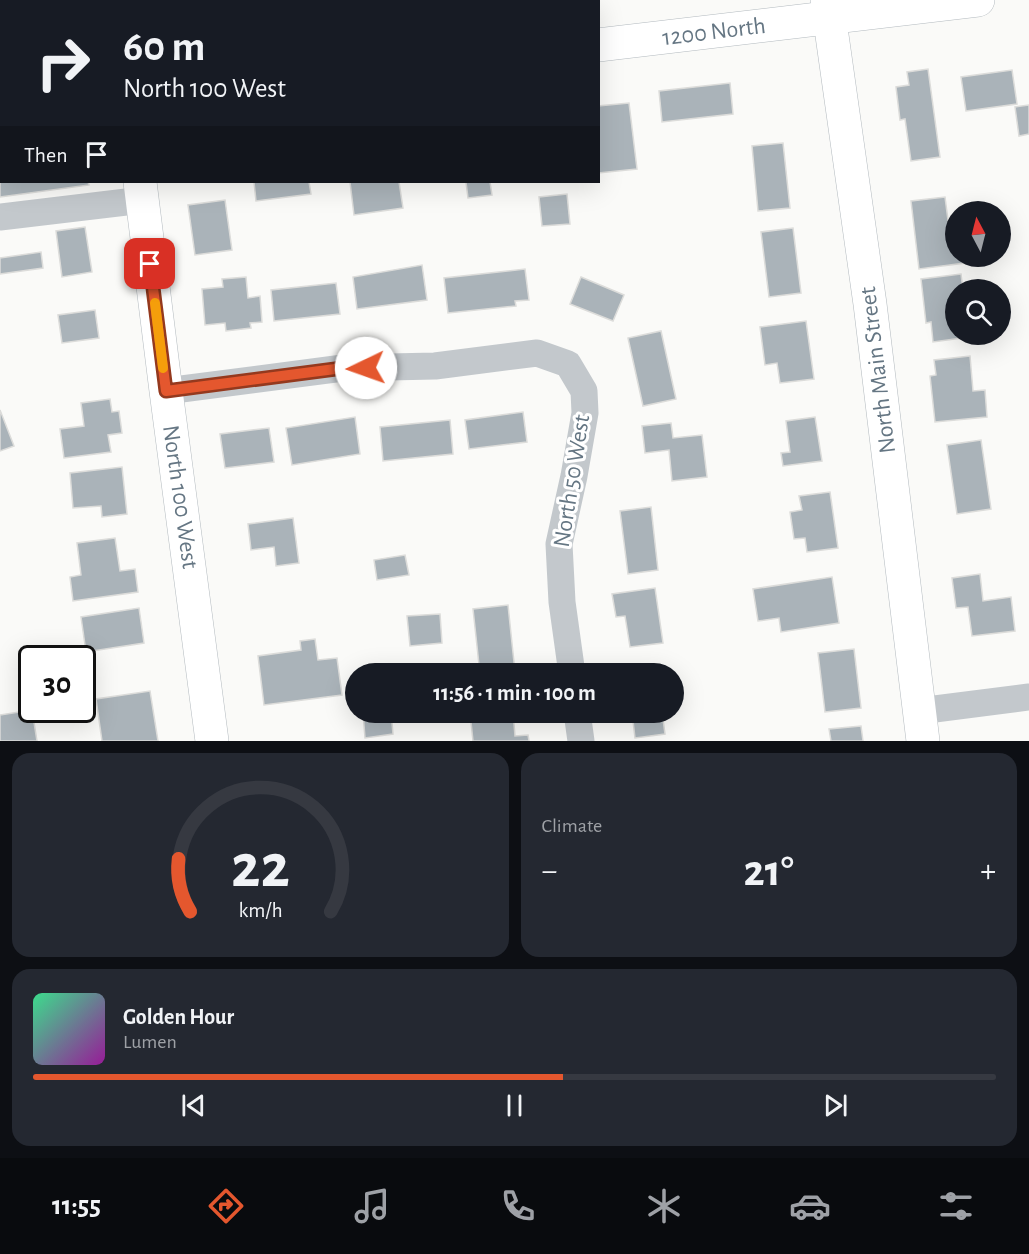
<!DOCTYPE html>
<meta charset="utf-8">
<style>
body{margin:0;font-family:"Alegreya Sans",sans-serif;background:#242831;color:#f1f3f6;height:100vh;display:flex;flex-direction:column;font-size:22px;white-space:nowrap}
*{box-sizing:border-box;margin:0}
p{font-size:20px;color:#9ea1a6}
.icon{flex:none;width:33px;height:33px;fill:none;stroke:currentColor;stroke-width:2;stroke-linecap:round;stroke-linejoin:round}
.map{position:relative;height:741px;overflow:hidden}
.side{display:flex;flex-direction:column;gap:12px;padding:12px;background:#0d0f14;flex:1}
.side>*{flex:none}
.hud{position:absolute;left:0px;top:0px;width:600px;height:183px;box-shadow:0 6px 24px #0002;background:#171b24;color:#f1f3f6;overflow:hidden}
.needle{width:39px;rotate:353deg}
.fabs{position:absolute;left:945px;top:201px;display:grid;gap:12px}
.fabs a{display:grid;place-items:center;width:66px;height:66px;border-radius:50%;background:#171b24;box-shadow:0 6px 24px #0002;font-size:30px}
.speed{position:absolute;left:18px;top:645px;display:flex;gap:12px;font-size:30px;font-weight:700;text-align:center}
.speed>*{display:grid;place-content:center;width:78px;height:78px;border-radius:50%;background:#171b24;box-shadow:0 6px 24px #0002;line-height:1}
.speed .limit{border:3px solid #111;border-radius:9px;background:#fff;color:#111}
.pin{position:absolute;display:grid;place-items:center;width:51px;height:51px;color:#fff;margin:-26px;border-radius:12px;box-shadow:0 3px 9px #0006}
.me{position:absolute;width:66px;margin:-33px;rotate:267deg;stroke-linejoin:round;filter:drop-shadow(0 0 4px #0008)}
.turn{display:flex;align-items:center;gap:21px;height:126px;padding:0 24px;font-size:27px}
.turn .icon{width:78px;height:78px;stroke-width:2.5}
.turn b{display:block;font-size:42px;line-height:51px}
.then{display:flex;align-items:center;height:57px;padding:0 24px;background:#0003;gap:12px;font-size:22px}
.big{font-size:45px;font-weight:600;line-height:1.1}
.side .card{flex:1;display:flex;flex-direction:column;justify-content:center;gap:9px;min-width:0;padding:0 21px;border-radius:18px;background:#242831}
.side .dial{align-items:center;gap:0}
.dial svg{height:156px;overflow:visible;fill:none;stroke:#363941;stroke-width:7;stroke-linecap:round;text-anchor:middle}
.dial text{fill:#f1f3f6;stroke:none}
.song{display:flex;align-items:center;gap:18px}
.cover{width:72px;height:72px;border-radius:9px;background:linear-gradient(135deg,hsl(150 70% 55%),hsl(300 70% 35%))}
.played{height:6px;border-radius:3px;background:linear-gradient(90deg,#e4572e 55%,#363941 55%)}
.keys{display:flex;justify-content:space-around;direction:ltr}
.heat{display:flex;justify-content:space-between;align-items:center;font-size:33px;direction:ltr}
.side .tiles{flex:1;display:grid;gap:12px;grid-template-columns:1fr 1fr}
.card:last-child{grid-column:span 2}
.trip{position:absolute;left:345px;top:663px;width:339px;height:60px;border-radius:30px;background:#171b24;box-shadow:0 6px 24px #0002;font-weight:600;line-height:60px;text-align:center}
.tab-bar{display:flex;height:96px;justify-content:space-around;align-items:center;background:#090b0e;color:#9ea1a6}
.tab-bar .icon{width:42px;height:42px}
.tab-bar .selected{color:#e4572e}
.tab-bar b{font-size:27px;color:#f1f3f6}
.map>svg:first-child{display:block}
.building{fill:#aab3b9;stroke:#dcdcda;stroke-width:1.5}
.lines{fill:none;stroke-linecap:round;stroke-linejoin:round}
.secondary-casing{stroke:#b3babf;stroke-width:34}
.street{stroke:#c3c8cc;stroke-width:27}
.secondary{stroke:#fff;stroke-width:33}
.route-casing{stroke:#94391e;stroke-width:15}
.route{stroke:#e4572e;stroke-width:10}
.slow{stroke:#f59e0b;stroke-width:10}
.labels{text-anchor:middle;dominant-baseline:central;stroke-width:6;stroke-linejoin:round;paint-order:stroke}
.street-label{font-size:24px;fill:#657683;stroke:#fff}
</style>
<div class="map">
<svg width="1029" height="741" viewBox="0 0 1029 741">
<rect width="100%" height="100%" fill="#fafaf8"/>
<!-- building -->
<g class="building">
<rect x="229" y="0" width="45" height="2"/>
<path d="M287,0H344V2H288Z"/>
<path d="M928,69L940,157L911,161L905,119L900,120L896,87L909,85L907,72Z"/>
<path d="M1012,70L1017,104L966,111L961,77Z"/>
<path d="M730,83L733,114L662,122L659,91Z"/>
<path d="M629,103L637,169L598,173V106Z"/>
<path d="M1029,105V134L1019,136L1015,107Z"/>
<path d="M783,143L790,208L758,211L752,146Z"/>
<path d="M0,168H2V182H88L89,185L0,197Z"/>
<path d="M254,182H309L311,194L256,201Z"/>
<path d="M350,182H399L403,208L354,215Z"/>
<path d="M466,182H490L492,195L468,198Z"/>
<path d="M567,194L570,224L542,226L539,197Z"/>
<path d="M945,197L950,236H956V256H964L965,263L919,269L911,201Z"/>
<path d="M225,200L232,250L195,255L188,205Z"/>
<path d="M85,227L92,272L62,277L56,231Z"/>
<path d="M793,228L801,293L769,297L761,232Z"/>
<path d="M41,252L43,268L0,274V258Z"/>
<path d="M422,265L427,300L357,309L353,277Z"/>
<path d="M525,269L529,300L515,301L516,306L448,313L444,278Z"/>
<path d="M961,274L963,290H956V334H969V337L933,342L931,322L926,323L921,279Z"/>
<path d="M246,277L248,298L260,296L262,322L250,323L251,328L226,331L225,323L205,325L202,289L223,287L222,279Z"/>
<path d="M581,277L624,295L613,321L570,304Z"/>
<path d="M336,283L340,314L274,321L271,290Z"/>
<path d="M95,310L99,338L62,343L58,315Z"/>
<path d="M806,321L814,379L780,383L777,363L765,365L760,327Z"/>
<path d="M661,331L676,399L643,406L628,338Z"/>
<path d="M970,356L973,391L985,390L987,417L935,422L930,376L936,375L934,360Z"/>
<path d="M110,399L112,412L119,411L122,433L108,435L111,452L64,458L60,429L84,426L81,403Z"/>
<path d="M0,410L14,446L0,451Z"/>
<path d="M523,412L527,442L469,449L465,420Z"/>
<path d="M355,417L360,454L292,465L286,428Z"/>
<path d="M815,417L822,461L783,466L781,453L790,452L786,421Z"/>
<path d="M450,420L453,454L383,461L380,427Z"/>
<path d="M671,423L673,438L702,435L707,477L672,481L669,450L645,453L642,426Z"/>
<path d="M269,428L274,462L225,468L220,434Z"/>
<path d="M981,440L991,509L957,514L947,445Z"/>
<path d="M122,467L127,514L102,517L101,506L73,508L70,473Z"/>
<path d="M830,492L838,548L807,552L805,538L794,539L790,512L802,510L799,496Z"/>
<path d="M651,507L658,570L628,574L620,511Z"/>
<path d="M293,518L299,563L276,566L274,547L251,550L248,524Z"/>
<path d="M115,538L120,571L135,569L138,592L73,601L70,577L81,575L77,543Z"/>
<path d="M405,555L409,575L377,580L374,560Z"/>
<path d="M980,574L983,601L1011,597L1015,631L972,636L968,607L956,608L952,578Z"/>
<path d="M832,577L839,623L781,632L779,618L758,621L753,589Z"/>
<path d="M655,588L663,643L630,647L625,616L616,617L612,594Z"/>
<path d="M508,605L515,672L480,674L473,609Z"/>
<path d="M139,608L144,643L86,652L81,617Z"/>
<path d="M440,614L442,643L410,646L407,616Z"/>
<path d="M315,639L318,660L337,658L342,695L264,705L258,656L301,650L300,641Z"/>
<path d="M854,649L861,708L825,712L818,653Z"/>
<path d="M150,691L158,741H102L96,699Z"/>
<path d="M32,710L37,741H0V715Z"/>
<path d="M363,712H391L393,734L365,738Z"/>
<path d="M470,712H513L515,736L528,735L529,741H473Z"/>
<path d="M632,712H662L665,734L635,738Z"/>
<path d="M861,726L863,741H831L829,729Z"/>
</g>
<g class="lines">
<!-- secondary casing -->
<g class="secondary-casing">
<g id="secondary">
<path d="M827,0L870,304L923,741"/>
<path d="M598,45L978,0"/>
<path d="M0,115H2"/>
<path d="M140,182L166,391L212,741"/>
</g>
</g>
<!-- street -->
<g class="street">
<path d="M117,0V2"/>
<path d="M0,217L143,200"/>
<path d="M166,391L343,368L435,366L537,353L568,364L584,391L585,413L574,476L559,544L562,602L572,674"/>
<path d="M919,711L1029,697"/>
<path d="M577,712L581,741"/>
</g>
<!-- secondary -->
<use href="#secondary" class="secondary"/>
</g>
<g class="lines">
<!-- route casing -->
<g class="route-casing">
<path id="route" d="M150,264L166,391L343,368H366"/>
</g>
<!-- route -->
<use href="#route" class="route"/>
<!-- slow -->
<path class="slow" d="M155,303L163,368"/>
</g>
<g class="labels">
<!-- street labels -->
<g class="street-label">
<text transform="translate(714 32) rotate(-7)">1200 North</text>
<text transform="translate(878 370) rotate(-97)">North Main Street</text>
<text transform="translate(572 481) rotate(-81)">North 50 West</text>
<text transform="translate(180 497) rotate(82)">North 100 West</text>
</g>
</g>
</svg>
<div class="fabs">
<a><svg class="needle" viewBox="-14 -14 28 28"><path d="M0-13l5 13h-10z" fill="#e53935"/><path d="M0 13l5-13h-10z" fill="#9ea1a6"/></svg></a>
<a><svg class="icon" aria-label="search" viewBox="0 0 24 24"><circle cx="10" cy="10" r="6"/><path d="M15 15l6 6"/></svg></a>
</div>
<div class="speed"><div class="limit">30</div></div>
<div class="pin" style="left:150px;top:264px;background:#d93025"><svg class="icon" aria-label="arrive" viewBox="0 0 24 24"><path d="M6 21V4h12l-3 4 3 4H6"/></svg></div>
<svg class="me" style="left:366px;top:368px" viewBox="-20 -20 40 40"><circle r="19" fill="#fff"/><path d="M0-13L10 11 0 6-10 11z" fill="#e4572e"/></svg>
<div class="trip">11:56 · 1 min · 100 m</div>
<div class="hud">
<div class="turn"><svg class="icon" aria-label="right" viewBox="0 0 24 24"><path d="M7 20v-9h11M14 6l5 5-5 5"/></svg><div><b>60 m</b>North 100 West</div></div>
<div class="then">Then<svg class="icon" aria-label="arrive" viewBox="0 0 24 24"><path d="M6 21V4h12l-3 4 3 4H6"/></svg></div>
</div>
</div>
<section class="side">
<div class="tiles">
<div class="card dial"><svg viewBox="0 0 100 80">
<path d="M14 69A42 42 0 1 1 86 69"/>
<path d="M14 69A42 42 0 0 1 8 42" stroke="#e4572e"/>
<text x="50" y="56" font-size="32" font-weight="700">22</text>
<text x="50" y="72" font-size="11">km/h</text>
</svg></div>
<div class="card"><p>Climate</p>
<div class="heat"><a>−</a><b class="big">21°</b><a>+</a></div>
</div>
<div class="card">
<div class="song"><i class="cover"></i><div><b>Golden Hour</b><p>Lumen</p></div></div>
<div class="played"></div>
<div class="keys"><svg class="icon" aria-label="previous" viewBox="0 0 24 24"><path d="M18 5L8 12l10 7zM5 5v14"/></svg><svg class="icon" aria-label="pause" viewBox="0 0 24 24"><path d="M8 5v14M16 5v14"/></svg><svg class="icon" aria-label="next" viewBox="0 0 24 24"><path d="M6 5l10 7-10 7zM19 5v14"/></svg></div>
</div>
</div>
</section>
<nav class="tab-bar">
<b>11:55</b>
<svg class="icon selected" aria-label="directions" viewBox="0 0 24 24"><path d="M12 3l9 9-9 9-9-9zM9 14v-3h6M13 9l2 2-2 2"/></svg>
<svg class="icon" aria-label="music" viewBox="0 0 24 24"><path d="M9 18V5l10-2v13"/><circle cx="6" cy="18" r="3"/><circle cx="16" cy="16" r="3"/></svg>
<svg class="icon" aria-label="phone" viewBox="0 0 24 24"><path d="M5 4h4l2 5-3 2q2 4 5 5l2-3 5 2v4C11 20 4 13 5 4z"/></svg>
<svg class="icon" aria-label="climate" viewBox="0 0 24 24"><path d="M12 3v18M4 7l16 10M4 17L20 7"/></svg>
<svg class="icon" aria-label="car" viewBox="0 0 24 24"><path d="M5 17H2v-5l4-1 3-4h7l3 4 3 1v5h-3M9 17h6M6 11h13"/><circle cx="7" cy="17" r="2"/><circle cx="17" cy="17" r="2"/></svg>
<svg class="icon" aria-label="filters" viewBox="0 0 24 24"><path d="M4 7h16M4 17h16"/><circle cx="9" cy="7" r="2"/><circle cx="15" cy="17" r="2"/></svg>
</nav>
